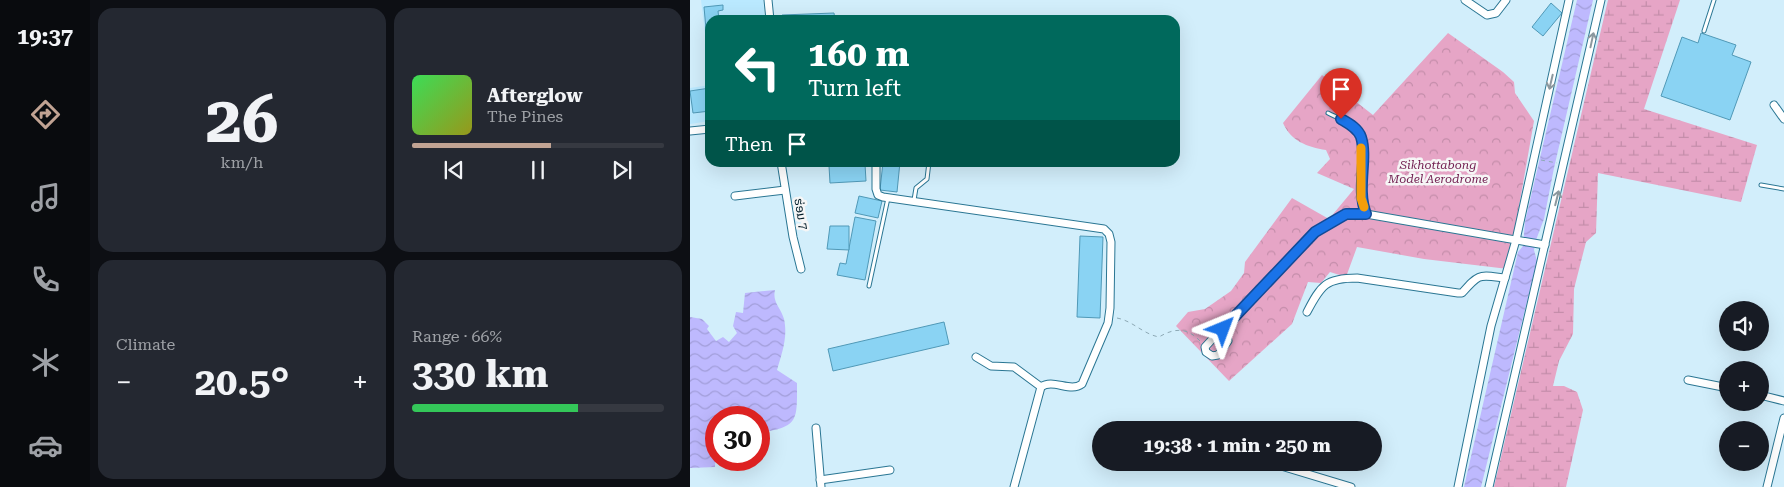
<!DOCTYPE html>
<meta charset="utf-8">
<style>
body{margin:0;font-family:"Roboto Serif","Noto Sans Lao",serif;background:#242831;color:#f1f3f6;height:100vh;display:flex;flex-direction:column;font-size:19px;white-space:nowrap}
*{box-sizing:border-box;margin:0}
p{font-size:16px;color:#9ea1a6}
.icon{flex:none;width:28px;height:28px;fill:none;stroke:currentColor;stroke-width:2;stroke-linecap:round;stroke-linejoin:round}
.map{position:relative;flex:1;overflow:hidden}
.panel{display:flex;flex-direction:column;gap:8px;padding:8px;background:#0d0f14;width:600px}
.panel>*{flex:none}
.banner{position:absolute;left:15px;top:15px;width:475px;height:152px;border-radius:15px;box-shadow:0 5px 20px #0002;background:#00695c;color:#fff;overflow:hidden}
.tools{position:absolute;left:1029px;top:301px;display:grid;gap:10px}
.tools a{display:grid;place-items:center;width:50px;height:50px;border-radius:50%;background:#171b24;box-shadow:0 5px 20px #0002;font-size:25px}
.speed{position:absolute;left:15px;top:406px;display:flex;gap:10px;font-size:25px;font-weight:700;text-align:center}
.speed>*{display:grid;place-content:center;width:65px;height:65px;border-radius:50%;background:#171b24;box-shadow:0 5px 20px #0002;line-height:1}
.speed .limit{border:8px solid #d22;background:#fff;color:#111}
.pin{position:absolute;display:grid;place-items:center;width:42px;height:42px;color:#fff;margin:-51px -21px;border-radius:50% 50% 50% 0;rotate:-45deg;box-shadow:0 0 5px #0007}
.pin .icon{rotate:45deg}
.me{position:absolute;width:55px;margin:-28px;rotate:44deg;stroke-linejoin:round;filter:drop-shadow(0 0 4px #0008)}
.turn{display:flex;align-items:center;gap:18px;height:105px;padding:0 20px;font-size:22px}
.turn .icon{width:65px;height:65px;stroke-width:2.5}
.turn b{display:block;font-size:35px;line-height:42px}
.then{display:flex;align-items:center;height:48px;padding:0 20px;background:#0003;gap:10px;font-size:19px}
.big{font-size:38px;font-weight:700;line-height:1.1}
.panel .tile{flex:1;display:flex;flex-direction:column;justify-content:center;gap:8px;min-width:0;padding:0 18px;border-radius:15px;background:#242831}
.panel .dial{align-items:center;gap:0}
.dial b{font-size:65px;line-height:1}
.song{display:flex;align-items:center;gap:15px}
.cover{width:60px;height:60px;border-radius:8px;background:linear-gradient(135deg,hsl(130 70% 55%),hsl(60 70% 35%))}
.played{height:5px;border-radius:2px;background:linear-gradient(90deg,#c1a393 55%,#363941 55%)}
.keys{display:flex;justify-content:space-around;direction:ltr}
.heat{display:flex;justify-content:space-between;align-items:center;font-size:28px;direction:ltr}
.charge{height:8px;border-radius:4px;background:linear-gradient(90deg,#34c759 66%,#363941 0)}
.panel .tiles{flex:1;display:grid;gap:8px;grid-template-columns:repeat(2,1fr)}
.trip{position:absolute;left:402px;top:421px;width:290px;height:50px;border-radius:25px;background:#171b24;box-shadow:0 5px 20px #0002;font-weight:700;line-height:50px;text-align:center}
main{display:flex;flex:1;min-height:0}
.tab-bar{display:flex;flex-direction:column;width:90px;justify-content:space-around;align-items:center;background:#090b0e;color:#9ea1a6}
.tab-bar .icon{width:35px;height:35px}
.tab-bar .active{color:#c1a393}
.tab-bar b{font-size:22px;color:#f1f3f6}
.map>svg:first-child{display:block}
.built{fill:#bae9ff}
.wetland{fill:url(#wetland-marsh)}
.park{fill:url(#park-crowns)}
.water{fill:url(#water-waves)}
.building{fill:#8ad3f3;stroke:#5099b7}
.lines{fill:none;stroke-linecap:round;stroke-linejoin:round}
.service-casing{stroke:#2a7693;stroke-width:5}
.minor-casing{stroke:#2a7693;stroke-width:9}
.path{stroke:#8da9b5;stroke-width:1;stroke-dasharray:4 4;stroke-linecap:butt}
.service{stroke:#fff;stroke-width:3}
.minor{stroke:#fff;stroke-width:7}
.oneway{stroke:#8c989e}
.route-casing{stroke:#114b97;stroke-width:12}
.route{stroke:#1a73e8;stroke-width:9}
.slow{stroke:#f59e0b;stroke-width:9}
.labels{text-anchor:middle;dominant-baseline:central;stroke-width:5;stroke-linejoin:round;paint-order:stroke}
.park-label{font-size:12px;font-style:italic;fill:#711e50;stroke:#f6f6f6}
.street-label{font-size:12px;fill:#001b27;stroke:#f6f6f6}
</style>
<main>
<nav class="tab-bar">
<b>19:37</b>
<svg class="icon active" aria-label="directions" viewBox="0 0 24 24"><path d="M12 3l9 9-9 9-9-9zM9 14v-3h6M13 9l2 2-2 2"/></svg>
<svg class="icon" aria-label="music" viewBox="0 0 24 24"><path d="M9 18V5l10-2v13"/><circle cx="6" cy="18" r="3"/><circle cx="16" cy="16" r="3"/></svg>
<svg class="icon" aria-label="phone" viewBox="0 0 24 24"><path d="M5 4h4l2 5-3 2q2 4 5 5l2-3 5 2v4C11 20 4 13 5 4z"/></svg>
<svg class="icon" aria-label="climate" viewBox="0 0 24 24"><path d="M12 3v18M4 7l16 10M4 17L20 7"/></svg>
<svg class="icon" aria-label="car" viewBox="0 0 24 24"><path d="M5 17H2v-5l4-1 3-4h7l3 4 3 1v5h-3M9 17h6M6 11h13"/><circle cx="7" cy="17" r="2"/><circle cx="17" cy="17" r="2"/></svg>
</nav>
<section class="panel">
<div class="tiles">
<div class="tile dial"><b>26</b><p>km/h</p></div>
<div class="tile">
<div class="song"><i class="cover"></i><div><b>Afterglow</b><p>The Pines</p></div></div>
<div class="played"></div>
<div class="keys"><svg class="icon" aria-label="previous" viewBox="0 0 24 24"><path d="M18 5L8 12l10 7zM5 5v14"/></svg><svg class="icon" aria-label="pause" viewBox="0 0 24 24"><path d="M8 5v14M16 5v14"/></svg><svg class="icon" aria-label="next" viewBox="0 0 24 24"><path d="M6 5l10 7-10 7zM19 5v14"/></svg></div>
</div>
<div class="tile"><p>Climate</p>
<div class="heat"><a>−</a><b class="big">20.5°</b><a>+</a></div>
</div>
<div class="tile"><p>Range · 66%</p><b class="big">330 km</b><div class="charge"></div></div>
</div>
</section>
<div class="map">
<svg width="1094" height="487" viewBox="0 0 1094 487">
<defs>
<pattern id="wetland-marsh" width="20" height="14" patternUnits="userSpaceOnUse" patternTransform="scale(1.25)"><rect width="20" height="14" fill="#e6a5c6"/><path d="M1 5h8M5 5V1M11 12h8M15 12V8" fill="none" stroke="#c48daa"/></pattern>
<pattern id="park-crowns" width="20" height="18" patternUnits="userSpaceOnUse" patternTransform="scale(1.25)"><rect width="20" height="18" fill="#e6a5c6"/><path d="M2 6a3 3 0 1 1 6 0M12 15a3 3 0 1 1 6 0" fill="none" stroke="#c48daa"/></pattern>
<pattern id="water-waves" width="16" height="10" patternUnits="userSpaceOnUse" patternTransform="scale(1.25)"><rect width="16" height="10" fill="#beb9fe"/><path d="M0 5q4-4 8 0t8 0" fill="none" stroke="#a29eda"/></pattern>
</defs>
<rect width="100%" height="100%" fill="#d2eefb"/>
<!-- built -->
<g class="built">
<path d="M11,0H73L75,20H20V75Z"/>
<path d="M20,85V121L0,124V88Z"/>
</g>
<!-- wetland -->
<path class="wetland" d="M918,0H990L954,109L1067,145L1051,202L908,173L906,233L896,242L884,289L883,334L869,361L863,386H874L887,392L893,410L876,487H804Z"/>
<!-- park -->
<path class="park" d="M758,33L813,72L824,82L825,93L844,121L818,269L734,259L667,247L656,277L640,272L631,283L618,282L602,324L539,381L486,326L498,312L515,309L541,291L554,273L555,262L602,198L639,219L664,189L627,173L640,159L636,150C617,147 601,141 593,123L632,75L683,115Z"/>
<!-- water -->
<g class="water">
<path d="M887,0H903L864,168L854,219L846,240L844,250L847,261L791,487H774L828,252L833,246L835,222Z"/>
<path d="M85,290C82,302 91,308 94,319C98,337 92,353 87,370L107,383C107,421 109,427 69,433V418H26L25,467L0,468V317L12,319L19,326L17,329L26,341L33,337L39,342L47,333L43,326L46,312L53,313L55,293Z"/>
</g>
<!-- building -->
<g class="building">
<path d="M861,3L872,13L853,36L842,27Z"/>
<path d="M33,5V10L28,11L29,20H20V50L18,51L14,7Z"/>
<path d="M144,13L145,20H93L92,15Z"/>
<path d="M1011,33L1046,45L1042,55L1061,62L1040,120L971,96L992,37L1008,43Z"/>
<path d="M20,88V111L3,113L0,91Z"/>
<path d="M193,162H210L207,192L190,190Z"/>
<path d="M175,164L176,181L140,183L139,166Z"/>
<path d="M169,196L192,201L188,218L165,213Z"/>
<path d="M165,217L186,221L175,280L147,275L150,263L156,264Z"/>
<path d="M140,226H159V250L137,249Z"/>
<path d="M390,236L413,237L410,318L387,317Z"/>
<path d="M254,322L259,344L143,371L138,349Z"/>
</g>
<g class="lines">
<!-- service casing -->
<g class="service-casing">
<g id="service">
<path d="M1014,31L1024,0"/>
<path d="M638,113C646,117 656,121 663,126C681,141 667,191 676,214"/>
<path d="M1071,185L1094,189"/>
<path d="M224,200L226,188L237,179L239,162"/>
<path d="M179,286L198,198"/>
</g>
</g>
<!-- minor casing -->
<g class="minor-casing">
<g id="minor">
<path d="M78,0L80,20"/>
<path d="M775,0L797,15L806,13L816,0"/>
<path d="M1084,105L1094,119"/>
<path d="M0,131L20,129"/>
<path d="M91,162L103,237L111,269"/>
<path d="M186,162V189L188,195L193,197L414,229L419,234L421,242L420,308L418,323L392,384C380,393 363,378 351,387L324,487"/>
<path d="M45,196L95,190"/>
<path d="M617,312C631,285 636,278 667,278L768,293H772C790,273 788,275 815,278"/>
<path d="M533,329L538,341L528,355L522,356L516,352L515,347L528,333L625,232L656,214H676L855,245"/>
<path d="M286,357L301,366L324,367L351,387"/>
<path d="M998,380L1038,388"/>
<path d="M1070,395L1094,401"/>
<path d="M126,428L131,487"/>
<path d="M578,462L661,487"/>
<path d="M130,480L200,470"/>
<path d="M768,487L801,326L826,240L879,0"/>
<path d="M799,487L911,0"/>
<path d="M1077,487L1094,418"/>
</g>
</g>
<!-- path -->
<g class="path">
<path d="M851,160L867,163"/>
<path d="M427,318C443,321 453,334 469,337C484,328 497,327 510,341"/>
</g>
<!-- service -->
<use href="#service" class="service"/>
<!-- minor -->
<use href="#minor" class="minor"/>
</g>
<!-- one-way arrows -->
<defs><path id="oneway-shaft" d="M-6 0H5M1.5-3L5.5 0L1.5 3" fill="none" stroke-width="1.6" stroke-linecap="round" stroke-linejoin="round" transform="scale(1.25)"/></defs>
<g class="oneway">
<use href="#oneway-shaft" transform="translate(902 40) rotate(-78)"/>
<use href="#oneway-shaft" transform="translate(861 82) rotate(103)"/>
<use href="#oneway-shaft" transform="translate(867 198) rotate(-76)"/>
</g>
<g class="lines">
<!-- route casing -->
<g class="route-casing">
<path id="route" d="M533,329L625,232L656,214H676C666,188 678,159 671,137C668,128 658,123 651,119"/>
</g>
<!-- route -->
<use href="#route" class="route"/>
<!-- slow -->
<path class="slow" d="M671,148V198L674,207"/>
</g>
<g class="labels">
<!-- park labels -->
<g class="park-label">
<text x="748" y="165">Sikhottabong<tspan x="748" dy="14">Model Aerodrome</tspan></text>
</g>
<!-- street labels -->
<g class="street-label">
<text transform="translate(111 214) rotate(80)">ຮ່ອມ 7</text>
</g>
</g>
</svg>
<div class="tools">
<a><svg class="icon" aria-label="sound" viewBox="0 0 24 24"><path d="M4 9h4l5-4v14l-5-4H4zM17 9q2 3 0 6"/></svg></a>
<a>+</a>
<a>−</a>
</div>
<div class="speed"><div class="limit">30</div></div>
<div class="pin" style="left:651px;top:119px;background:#d93025"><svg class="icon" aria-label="arrive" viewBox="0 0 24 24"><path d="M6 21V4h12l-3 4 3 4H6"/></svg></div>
<svg class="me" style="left:533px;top:329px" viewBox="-20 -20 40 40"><path d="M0-17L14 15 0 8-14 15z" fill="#1a73e8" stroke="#fff" stroke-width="4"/></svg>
<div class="trip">19:38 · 1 min · 250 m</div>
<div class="banner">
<div class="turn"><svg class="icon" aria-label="left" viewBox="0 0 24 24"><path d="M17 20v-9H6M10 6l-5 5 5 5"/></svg><div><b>160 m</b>Turn left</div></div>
<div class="then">Then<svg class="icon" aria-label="arrive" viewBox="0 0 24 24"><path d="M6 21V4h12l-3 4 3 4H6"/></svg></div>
</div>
</div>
</main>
